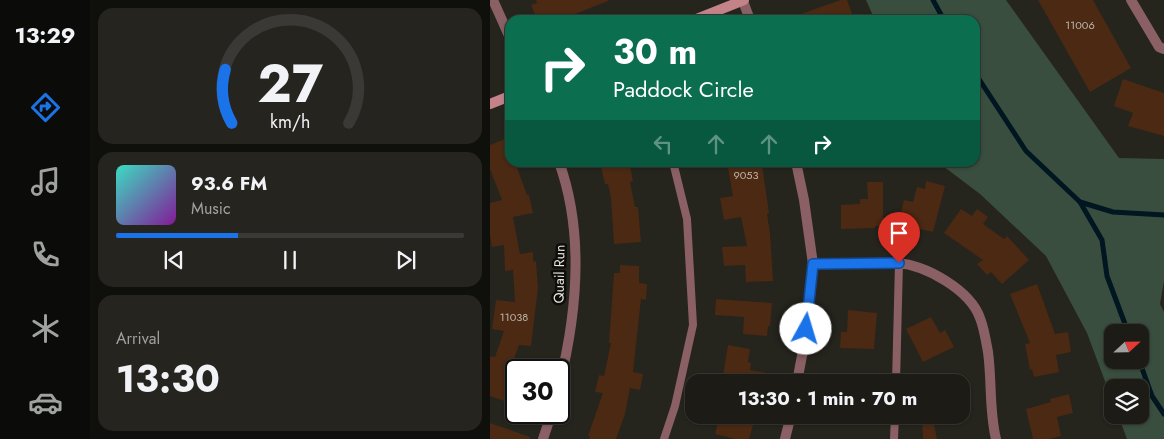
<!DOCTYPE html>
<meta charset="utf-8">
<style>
body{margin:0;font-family:Jost,sans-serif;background:#25241f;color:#f1f3f6;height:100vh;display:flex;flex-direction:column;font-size:19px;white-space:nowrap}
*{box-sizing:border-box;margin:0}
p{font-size:16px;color:#a0a1a1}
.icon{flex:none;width:28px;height:28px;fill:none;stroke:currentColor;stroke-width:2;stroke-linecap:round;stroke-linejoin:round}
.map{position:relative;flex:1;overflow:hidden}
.details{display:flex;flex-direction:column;gap:8px;padding:8px;background:#0f0f0c;width:400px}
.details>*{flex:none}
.hud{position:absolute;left:15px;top:15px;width:475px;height:152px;border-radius:15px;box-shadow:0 1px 4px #0004,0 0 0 1px #3a3935;background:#0b6e4f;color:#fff;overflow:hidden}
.needle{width:32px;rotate:68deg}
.controls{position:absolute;left:614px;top:324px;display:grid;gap:10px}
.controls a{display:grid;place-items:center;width:45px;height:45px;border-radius:10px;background:#1c1b16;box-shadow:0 1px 4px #0004,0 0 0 1px #3a3935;font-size:25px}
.speed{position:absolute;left:15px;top:359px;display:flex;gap:10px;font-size:25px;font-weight:700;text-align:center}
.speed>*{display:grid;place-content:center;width:65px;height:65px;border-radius:50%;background:#1c1b16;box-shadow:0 1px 4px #0004,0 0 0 1px #3a3935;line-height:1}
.speed .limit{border:2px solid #111;border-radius:8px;background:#fff;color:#111}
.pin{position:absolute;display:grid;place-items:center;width:42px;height:42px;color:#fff;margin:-51px -21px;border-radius:50% 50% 50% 0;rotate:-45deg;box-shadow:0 0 5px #0007}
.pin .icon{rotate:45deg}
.me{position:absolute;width:55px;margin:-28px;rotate:6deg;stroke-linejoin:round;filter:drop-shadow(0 0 4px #0008)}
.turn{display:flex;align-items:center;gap:18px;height:105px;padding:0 25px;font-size:22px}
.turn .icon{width:65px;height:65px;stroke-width:2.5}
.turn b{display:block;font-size:35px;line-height:42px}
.lanes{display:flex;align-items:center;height:48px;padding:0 25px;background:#0003;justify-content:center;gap:25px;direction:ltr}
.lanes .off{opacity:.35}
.big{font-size:38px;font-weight:700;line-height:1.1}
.details .card{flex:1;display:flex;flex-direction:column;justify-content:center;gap:8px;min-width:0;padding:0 18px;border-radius:15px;background:#25241f}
.details .dial{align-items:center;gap:0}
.dial svg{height:130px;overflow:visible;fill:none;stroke:#3a3935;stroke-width:7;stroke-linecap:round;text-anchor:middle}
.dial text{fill:#f1f3f6;stroke:none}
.song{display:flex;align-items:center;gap:15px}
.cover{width:60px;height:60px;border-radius:8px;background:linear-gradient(135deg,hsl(170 70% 55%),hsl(290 70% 35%))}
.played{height:5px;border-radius:2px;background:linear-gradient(90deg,#1a73e8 35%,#3a3935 35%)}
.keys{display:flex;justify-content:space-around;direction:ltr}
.trip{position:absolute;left:195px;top:374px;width:285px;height:50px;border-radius:15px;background:#1c1b16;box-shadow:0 1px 4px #0004,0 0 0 1px #3a3935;font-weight:700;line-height:50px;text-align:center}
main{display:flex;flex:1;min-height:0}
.dock{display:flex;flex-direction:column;width:90px;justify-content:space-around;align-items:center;background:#0b0b09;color:#a0a1a1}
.dock .icon{width:35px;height:35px}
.dock .active{color:#1a73e8}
.dock b{font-size:22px;color:#f1f3f6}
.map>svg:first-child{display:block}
.green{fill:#394e3e;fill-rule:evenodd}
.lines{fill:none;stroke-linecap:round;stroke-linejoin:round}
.stream{stroke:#001620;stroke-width:5}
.building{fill:#4b2913}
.lane{stroke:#8a6064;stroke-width:8}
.street{stroke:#8a6064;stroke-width:10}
.secondary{stroke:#c48289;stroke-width:10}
.route-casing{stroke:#114b97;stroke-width:12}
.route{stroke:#1a73e8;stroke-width:9}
.labels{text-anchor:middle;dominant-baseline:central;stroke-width:5;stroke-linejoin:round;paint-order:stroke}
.number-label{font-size:11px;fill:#bfb6ad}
.street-label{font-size:14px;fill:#e6e5e0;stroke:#0e0d0a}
</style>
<main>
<nav class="dock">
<b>13:29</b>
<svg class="icon active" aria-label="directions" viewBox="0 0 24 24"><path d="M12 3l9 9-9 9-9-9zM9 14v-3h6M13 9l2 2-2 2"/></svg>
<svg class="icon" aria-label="music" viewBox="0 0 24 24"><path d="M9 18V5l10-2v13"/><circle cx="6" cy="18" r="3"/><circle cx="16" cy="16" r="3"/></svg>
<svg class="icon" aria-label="phone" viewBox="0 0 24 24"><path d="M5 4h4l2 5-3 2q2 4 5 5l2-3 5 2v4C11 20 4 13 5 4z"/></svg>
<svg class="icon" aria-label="climate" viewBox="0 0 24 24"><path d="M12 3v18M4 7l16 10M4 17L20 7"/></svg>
<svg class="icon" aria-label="car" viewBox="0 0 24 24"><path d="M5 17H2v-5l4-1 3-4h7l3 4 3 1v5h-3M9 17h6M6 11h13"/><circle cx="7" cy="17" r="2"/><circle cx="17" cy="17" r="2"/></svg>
</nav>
<section class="details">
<div class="card dial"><svg viewBox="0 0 100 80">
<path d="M14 69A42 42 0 1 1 86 69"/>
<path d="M14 69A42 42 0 0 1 10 36" stroke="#1a73e8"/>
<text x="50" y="56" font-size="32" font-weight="700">27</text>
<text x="50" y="72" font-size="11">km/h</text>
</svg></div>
<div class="card">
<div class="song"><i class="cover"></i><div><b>93.6 FM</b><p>Music</p></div></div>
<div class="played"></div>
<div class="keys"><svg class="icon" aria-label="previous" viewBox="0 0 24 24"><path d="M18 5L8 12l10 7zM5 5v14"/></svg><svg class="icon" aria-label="pause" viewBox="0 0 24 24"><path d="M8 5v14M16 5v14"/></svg><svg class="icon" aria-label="next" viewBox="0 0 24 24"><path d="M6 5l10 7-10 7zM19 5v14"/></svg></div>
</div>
<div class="card"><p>Arrival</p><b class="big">13:30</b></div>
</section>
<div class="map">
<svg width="674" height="439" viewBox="0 0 674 439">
<rect width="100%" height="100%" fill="#25241d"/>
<!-- green -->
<path class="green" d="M376,0H516L629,158L674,159V281L670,304L674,312V439H637L628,415H650V388H622V400L597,333L556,256L490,194L449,163L485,162V20H385ZM622,332H650V360H622Z"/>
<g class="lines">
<!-- stream -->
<g class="stream">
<path d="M443,0L454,20"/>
<path d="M485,73L536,151L590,202L623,212L674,215"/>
<path d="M590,202L612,240L617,276L638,332"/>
<path d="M649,360L662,396L674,414"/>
</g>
</g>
<!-- building -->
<g class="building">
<path d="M46,0H118V1L70,20H47L41,5L47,3Z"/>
<path d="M351,0H357L363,16L353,20H300L299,18Z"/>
<path d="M548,0H603L641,68L600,92Z"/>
<path d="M633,79L674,93V136L638,126L643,113L624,106Z"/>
<path d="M15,139L17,144L20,143V162H25L37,195H39L43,213L23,217L30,254L43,252V262L46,261L48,288L41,346L29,345L17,378L26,382V405L0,396V356L5,357L14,331L2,329L6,300L25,302L23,270L15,271L14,245L2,247L0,235V203L12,200L0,169V145Z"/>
<path d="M110,162H137V166H140L143,181L140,182L145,207H148L151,242L124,244L121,198L118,184H115Z"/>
<path d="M237,162H264V167L272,165L279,213L277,214L280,233L283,281L256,282L255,265L234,266L232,247L257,246L251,217L234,220L230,198L243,196Z"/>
<path d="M436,181L455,186L443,232L408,224L414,200L423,202L427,187L435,189Z"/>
<path d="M377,182H393V226H385V228L351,229V205L370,204V199H378Z"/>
<path d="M471,209L482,216L487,209L498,217L493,224L514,239L517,236L539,260L512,284L501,272L497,275L487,264L493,260L454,233Z"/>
<path d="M130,265L149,266V283L157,284L156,300L151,299L143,372L153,374L150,390L140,388L135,414L126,439H99L100,436H98L113,393L105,392L109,375L114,376L121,343H119L124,273H130Z"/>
<path d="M547,284L565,334L578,332L581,352L566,355L569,372L544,377L542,369L540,370L535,344L540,343L520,294Z"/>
<path d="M226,299L282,303L280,326H278L277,336L253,334L254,317L225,315Z"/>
<path d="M358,310L387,313L384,349L350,348L351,332H357Z"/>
<path d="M441,317L450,333L455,330L464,347L433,362L416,329Z"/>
<path d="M238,345L260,349L258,362L261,363L260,370L293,376L292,382H232Z"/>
<path d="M579,394L583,413L567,417L571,436L559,439H543L536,409L561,402L560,399Z"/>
<path d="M230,415H258L256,423L263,425L259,439H245L225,434Z"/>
<path d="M432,415H442L447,439H433Z"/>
<path d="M0,423L40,437V439H0Z"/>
</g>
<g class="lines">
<!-- lane -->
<g class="lane">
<path d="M406,382L409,263"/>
<path d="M174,439L185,406L203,325L197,219L183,162"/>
<path d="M404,439L405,415"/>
</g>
<!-- street -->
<g class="street">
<path d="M3,0L20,38"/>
<path d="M641,0L669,47L674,49"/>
<path d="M253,1L260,20"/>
<path d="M69,162C95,234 87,314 69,386"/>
<path d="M306,162L314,200L323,264L314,345L307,382"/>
<path d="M323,264C351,264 379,262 407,263C436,265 480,290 490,318C494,328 496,341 498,352C502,381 499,410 506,439"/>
<path d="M53,439L62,412"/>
<path d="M295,439L301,415"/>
</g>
<!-- secondary -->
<g class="secondary">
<path d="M204,20L254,0"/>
<path d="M0,104L20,96"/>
</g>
</g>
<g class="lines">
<!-- route casing -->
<g class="route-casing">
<path id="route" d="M316,329L323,264L409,263"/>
</g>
<!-- route -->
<use href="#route" class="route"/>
</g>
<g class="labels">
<!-- number labels -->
<g class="number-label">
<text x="590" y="25">11006</text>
<text x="256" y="175">9053</text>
<text x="24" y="317">11038</text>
</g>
<!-- street labels -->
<g class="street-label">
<text transform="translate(69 274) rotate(-89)">Quail Run</text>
</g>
</g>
</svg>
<div class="controls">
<a><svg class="needle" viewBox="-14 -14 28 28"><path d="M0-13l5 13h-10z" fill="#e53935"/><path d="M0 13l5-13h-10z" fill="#a0a1a1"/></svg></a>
<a><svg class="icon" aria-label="layers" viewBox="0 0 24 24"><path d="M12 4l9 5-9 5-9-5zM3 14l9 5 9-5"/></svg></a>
</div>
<div class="speed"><div class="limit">30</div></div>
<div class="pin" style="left:409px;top:263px;background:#d93025"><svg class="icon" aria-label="arrive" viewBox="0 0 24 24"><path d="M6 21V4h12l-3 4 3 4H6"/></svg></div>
<svg class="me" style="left:316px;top:329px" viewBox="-20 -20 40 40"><circle r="19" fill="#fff"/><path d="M0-13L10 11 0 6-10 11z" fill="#1a73e8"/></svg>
<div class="trip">13:30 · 1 min · 70 m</div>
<div class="hud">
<div class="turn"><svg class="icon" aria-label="right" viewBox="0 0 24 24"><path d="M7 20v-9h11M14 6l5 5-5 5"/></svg><div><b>30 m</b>Paddock Circle</div></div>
<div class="lanes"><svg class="icon off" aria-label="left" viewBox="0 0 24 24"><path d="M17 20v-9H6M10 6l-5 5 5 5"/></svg><svg class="icon off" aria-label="ahead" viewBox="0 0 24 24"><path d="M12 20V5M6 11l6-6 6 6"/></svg><svg class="icon off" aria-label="ahead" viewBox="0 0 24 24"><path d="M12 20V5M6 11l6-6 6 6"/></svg><svg class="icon" aria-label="right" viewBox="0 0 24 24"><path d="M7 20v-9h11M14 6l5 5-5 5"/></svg></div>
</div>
</div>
</main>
